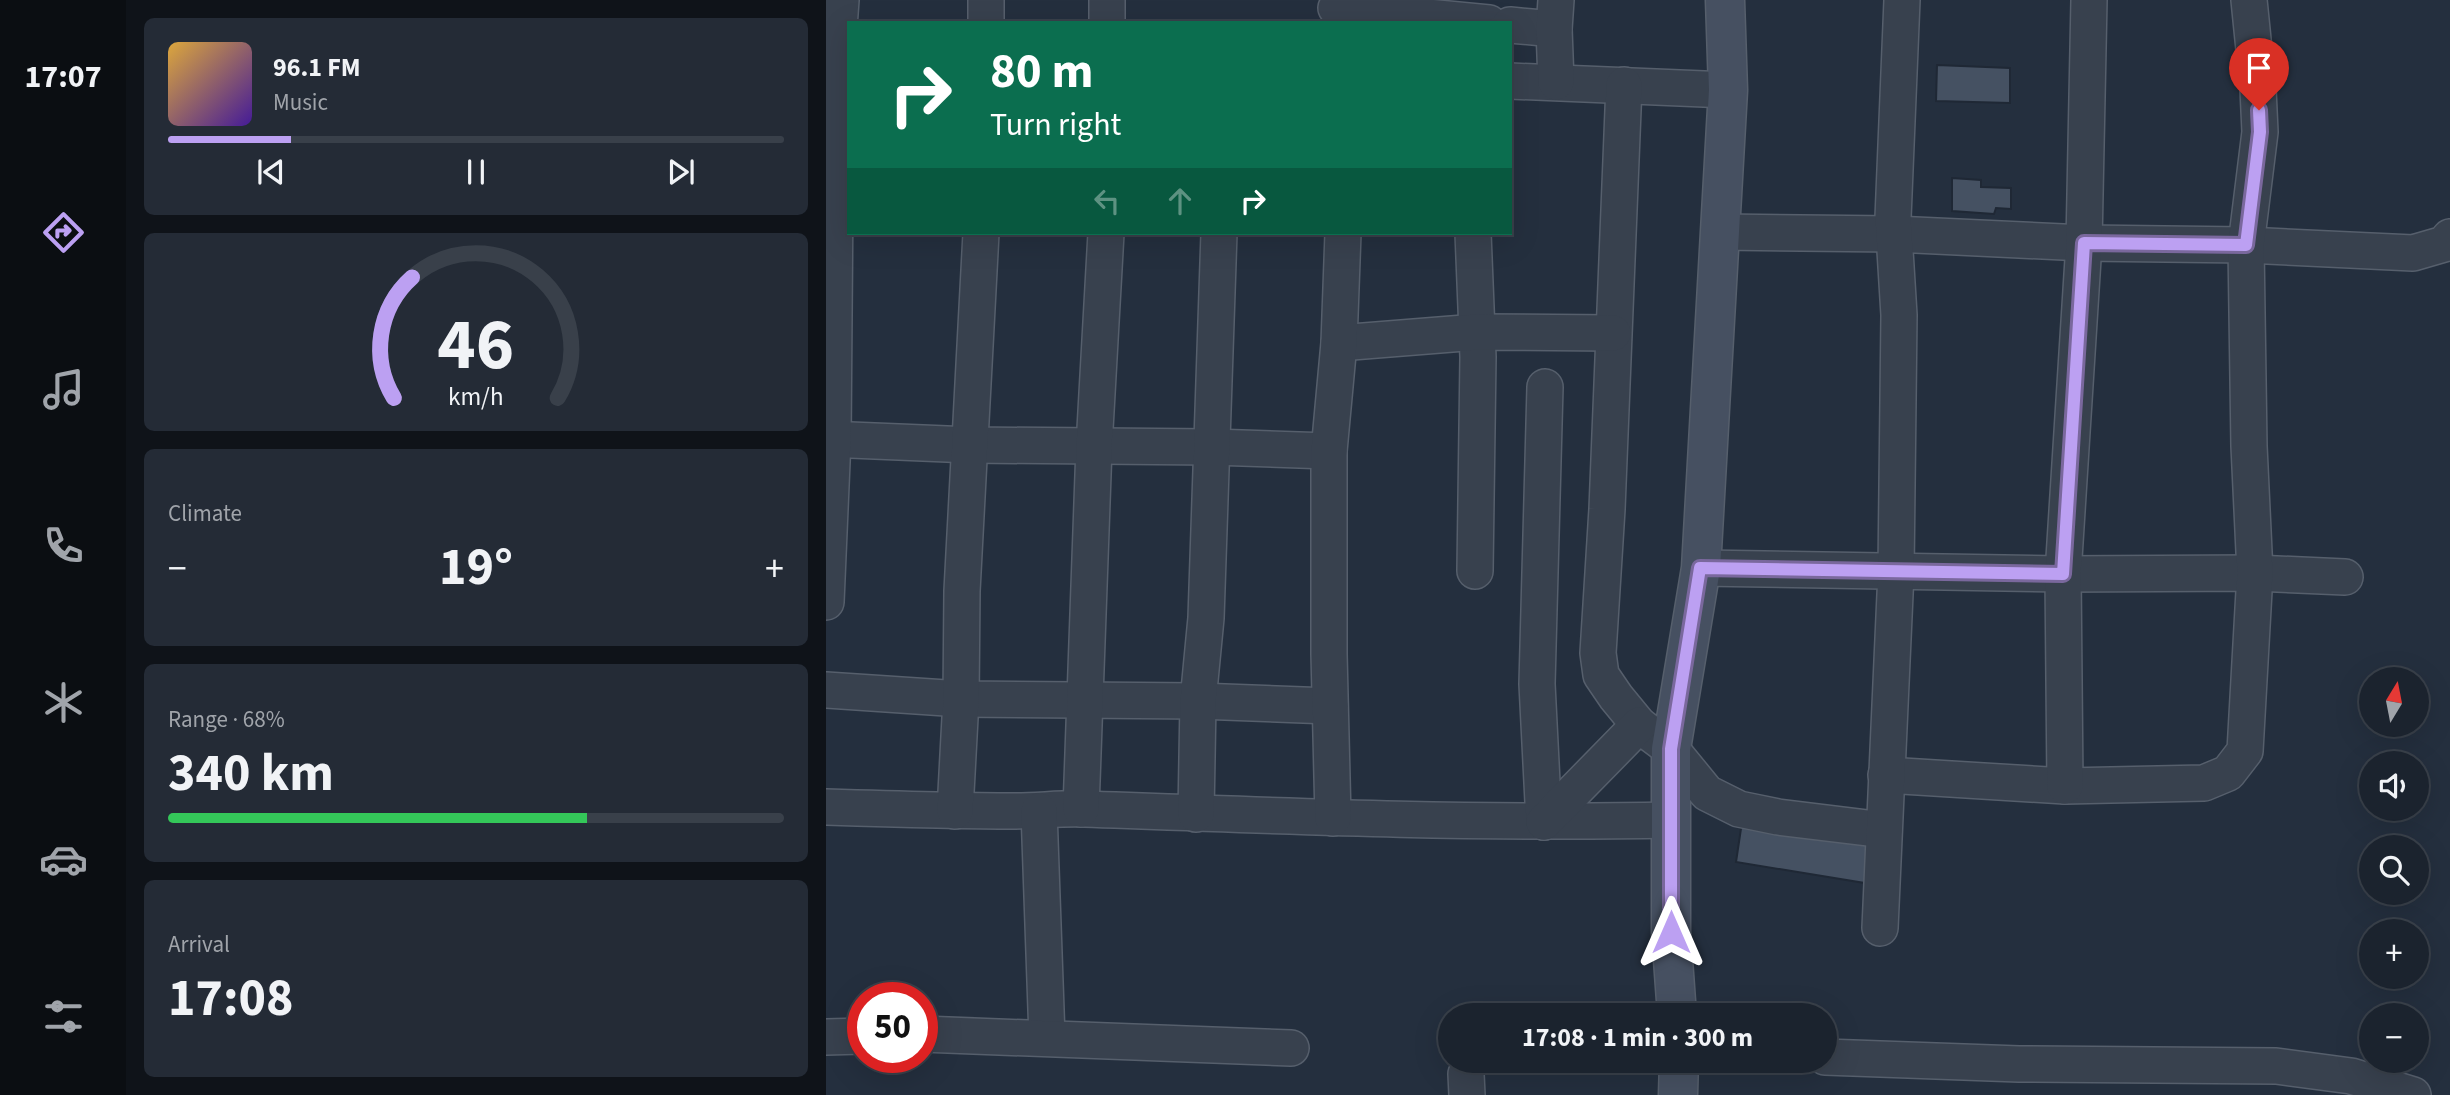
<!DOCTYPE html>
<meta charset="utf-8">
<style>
body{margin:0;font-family:"Source Sans 3",sans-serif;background:#242b36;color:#f1f3f6;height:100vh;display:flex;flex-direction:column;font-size:26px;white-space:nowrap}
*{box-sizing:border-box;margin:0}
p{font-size:23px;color:#a0a4aa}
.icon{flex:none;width:38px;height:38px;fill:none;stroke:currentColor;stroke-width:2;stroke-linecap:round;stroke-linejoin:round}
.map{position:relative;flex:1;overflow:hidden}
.drawer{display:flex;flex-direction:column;gap:18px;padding:18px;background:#0f1319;width:700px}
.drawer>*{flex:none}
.banner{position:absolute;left:21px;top:21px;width:665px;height:214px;border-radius:0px;box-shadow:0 7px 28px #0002,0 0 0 2px #39404a;background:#0b6e4f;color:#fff;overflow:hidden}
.needle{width:46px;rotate:10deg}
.tools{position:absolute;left:1533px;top:667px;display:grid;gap:14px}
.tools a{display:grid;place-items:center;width:70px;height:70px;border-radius:50%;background:#1b232e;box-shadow:0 7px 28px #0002,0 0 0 2px #39404a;font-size:35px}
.speed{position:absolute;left:21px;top:982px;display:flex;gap:14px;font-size:35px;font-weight:700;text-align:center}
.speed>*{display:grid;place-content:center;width:91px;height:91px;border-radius:50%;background:#1b232e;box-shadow:0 7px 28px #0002,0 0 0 2px #39404a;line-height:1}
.speed .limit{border:10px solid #d22;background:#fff;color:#111}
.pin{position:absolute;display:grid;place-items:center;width:60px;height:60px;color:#fff;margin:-72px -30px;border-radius:50% 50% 50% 0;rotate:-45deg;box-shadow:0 0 7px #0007}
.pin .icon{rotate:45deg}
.me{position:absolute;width:77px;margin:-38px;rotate:0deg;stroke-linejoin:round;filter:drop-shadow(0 0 5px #0008)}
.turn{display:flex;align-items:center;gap:24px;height:147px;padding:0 28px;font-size:32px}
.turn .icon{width:91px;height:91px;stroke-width:2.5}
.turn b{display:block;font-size:49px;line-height:60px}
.lanes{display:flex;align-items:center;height:66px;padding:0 28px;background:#0003;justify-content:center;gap:35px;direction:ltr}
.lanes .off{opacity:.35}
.big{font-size:52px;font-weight:700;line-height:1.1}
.drawer .card{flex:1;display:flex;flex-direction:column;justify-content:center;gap:10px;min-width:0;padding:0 24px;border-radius:10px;background:#242b36}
.drawer .dial{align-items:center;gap:0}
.dial svg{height:182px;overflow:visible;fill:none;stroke:#39404a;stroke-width:7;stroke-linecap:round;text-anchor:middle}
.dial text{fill:#f1f3f6;stroke:none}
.song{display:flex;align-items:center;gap:21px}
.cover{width:84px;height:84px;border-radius:10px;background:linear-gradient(135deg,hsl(40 70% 55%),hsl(260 70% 35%))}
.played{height:7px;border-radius:4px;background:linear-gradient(90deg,#bca0f2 20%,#39404a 20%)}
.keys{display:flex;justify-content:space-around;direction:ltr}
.heat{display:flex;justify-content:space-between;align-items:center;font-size:38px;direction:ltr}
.charge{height:10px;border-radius:5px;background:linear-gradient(90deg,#34c759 68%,#39404a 0)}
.trip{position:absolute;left:612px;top:1003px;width:399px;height:70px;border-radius:35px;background:#1b232e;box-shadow:0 7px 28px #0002,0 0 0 2px #39404a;font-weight:700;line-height:70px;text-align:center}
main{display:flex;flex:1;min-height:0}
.tabs{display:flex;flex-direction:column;width:126px;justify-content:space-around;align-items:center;background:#0b0e12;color:#a0a4aa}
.tabs .icon{width:49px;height:49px}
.tabs .selected{color:#bca0f2}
.tabs b{font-size:32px;color:#f1f3f6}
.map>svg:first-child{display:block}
.building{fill:#455162;stroke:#1f2835;stroke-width:2}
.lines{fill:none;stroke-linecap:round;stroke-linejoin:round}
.minor-casing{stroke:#565f6c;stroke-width:38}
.secondary-casing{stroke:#565f6c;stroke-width:41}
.minor{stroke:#38414e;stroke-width:35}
.secondary{stroke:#465061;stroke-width:38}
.route-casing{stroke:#7a689d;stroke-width:18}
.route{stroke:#bca0f2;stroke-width:12}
</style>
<main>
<nav class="tabs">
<b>17:07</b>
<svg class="icon selected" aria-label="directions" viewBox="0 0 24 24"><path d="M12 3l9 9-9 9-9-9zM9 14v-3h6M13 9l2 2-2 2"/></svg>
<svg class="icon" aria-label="music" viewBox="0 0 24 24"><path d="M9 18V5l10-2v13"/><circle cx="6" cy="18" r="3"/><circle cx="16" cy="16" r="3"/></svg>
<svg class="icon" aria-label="phone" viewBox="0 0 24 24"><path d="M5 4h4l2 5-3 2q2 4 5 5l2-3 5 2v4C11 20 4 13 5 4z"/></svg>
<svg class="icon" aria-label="climate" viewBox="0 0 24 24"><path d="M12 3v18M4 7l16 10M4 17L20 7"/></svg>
<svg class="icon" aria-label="car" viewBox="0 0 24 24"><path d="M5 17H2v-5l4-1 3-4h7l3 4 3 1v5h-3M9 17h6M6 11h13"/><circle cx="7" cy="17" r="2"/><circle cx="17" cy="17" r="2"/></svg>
<svg class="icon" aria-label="filters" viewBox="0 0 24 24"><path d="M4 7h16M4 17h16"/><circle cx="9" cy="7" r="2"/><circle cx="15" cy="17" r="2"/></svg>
</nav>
<section class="drawer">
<div class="card">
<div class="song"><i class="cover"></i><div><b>96.1 FM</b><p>Music</p></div></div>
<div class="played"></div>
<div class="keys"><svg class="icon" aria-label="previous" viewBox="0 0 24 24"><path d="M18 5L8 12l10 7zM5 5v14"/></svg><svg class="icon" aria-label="pause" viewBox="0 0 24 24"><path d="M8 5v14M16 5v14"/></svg><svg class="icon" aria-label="next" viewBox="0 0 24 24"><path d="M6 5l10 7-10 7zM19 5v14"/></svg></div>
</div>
<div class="card dial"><svg viewBox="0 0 100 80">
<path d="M14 69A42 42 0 1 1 86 69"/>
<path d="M14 69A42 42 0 0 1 22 16" stroke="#bca0f2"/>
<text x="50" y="56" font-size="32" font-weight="700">46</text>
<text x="50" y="72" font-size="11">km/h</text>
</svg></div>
<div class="card"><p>Climate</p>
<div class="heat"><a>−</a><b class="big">19°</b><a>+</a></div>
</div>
<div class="card"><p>Range · 68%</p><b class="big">340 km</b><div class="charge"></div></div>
<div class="card"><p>Arrival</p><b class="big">17:08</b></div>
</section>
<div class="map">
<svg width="1624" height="1095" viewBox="0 0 1624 1095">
<rect width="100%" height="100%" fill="#242f3e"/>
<!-- building -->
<g class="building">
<path d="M1111,65L1184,68V103L1110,101Z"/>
<path d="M1126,178L1155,180V187L1185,188V209L1170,208L1168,214L1126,211Z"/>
<path d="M917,815L1055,841L1051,885L910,862Z"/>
</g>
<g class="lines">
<!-- minor casing -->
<g class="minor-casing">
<g id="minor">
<path d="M281,0V23"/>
<path d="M510,8L663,23"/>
<path d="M160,23V0"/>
<path d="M684,25L728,29"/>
<path d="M684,81L902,90"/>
<path d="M730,82L728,29L730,0"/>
<path d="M798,85L781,509L772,653L775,675L790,697L813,725L845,749L881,793L913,809L952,817L1058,830"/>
<path d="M894,232L1068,234L1258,243L1420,245L1587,253L1618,244L1624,237"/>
<path d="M647,233L652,357L649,571"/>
<path d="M513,343L651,332L787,333"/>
<path d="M0,439L145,445L386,447L503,451"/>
<path d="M875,568L1237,574L1429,573L1519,577"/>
<path d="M0,602L7,439L10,68L15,0"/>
<path d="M0,690L135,699L372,701L504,706"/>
<path d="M1060,775L1239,786L1378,783L1402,773L1419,751L1429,573L1423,446L1420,245L1434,132L1432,89L1423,0"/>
<path d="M1239,786L1237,574L1258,243L1263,0"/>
<path d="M0,807C63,809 127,811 190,811C213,811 236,808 259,809C454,816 650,824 845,820"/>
<path d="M255,809L268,447L280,233"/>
<path d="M129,811L135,699L136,591L155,233"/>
<path d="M213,811L221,1038"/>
<path d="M370,814L372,701L380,618L393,233"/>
<path d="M507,818L503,654V451L513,343L517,233"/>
<path d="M718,822L711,684L719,387"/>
<path d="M718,822L813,725"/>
<path d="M1054,928L1070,572L1073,315L1067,218L1076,0"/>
<path d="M96,1034L465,1048"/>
<path d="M0,1037L37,1036"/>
<path d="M999,1057L1193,1064L1450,1066L1525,1076L1587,1095"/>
<path d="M640,1074L641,1095"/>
</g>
</g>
<!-- secondary casing -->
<g class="secondary-casing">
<g id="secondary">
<path d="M851,1015L845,932V749L875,568L902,90L899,0"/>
<path d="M852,1095L853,1060"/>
</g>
</g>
<!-- minor -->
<use href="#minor" class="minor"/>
<!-- secondary -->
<use href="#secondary" class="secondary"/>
</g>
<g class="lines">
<!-- route casing -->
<g class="route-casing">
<path id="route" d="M845,932V749L874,568L1237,574L1258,243L1420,245L1434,132L1433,110"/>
</g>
<!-- route -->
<use href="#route" class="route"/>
</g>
</svg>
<div class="tools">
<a><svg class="needle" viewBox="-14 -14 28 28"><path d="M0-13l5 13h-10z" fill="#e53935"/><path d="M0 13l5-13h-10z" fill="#a0a4aa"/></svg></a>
<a><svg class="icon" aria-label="sound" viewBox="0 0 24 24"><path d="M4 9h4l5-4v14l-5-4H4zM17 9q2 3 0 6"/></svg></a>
<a><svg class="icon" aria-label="search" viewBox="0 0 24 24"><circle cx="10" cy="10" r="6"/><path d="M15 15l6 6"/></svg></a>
<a>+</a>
<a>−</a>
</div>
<div class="speed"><div class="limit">50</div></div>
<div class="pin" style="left:1433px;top:110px;background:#d93025"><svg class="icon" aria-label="arrive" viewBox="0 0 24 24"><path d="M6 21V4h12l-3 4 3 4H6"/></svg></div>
<svg class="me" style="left:845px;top:932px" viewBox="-20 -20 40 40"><path d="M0-17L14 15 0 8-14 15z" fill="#bca0f2" stroke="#fff" stroke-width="4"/></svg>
<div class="trip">17:08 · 1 min · 300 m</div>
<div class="banner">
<div class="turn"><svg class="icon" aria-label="right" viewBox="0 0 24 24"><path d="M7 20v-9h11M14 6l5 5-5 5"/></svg><div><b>80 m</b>Turn right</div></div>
<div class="lanes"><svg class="icon off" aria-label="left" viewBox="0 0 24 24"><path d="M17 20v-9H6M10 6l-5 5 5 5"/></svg><svg class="icon off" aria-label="ahead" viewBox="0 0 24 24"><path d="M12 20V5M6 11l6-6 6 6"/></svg><svg class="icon" aria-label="right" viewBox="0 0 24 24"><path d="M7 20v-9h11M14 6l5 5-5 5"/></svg></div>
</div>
</div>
</main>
